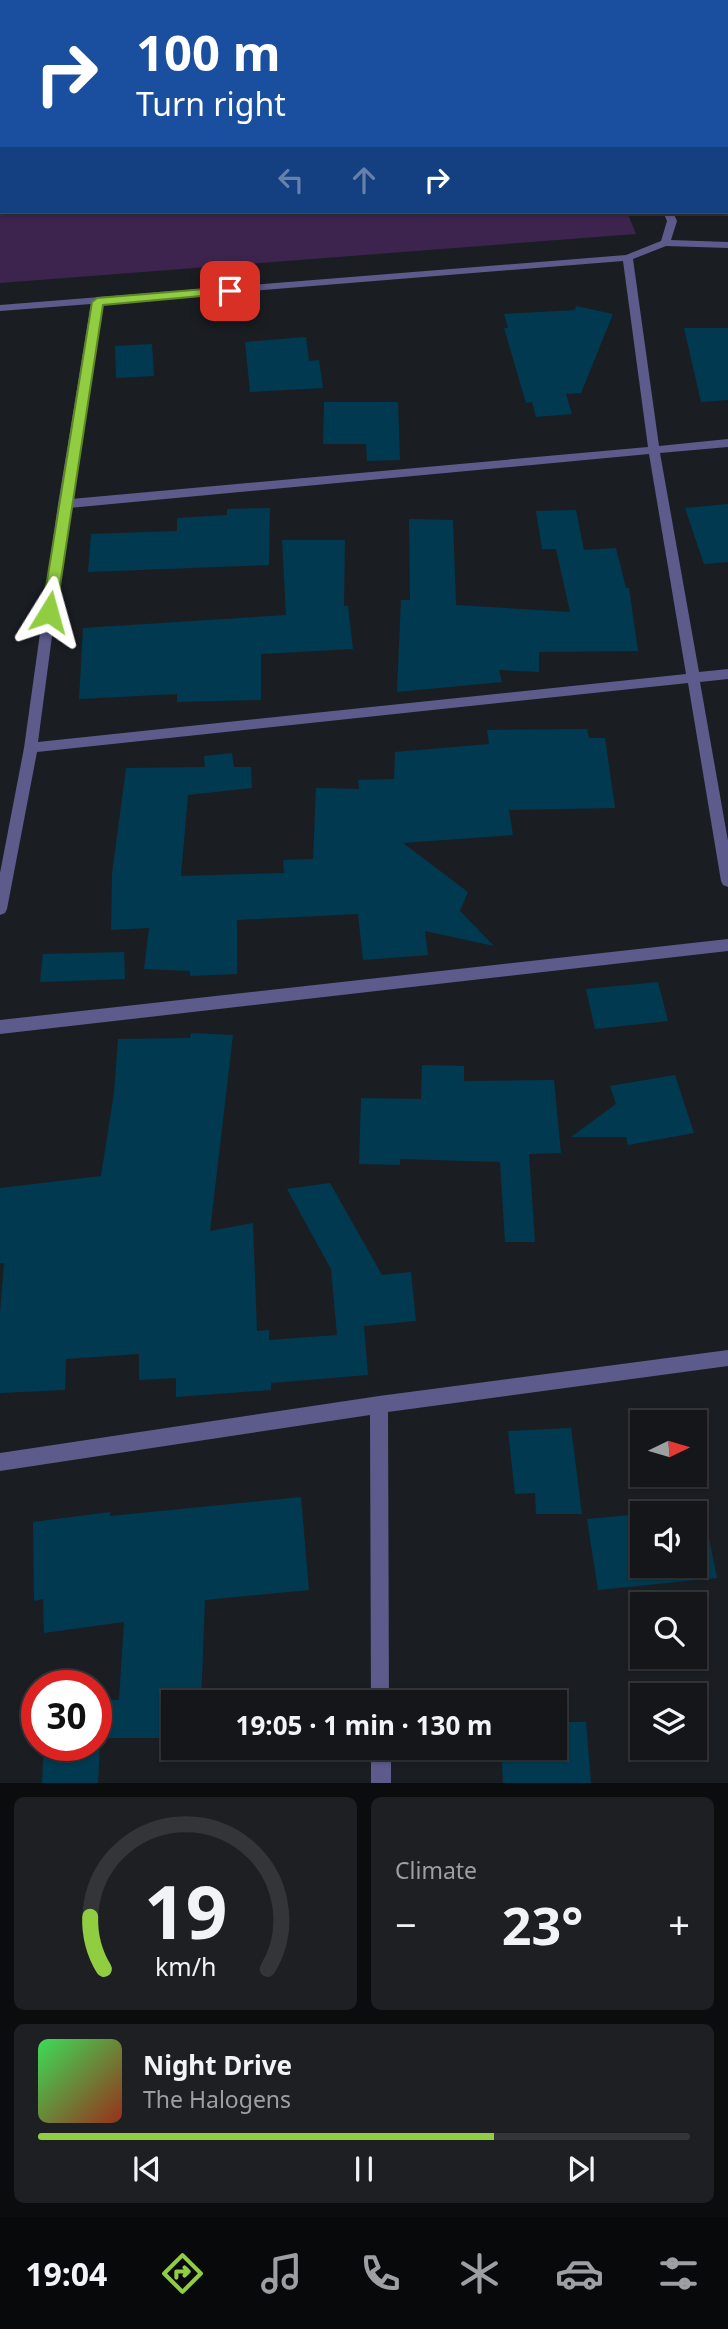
<!DOCTYPE html>
<meta charset="utf-8">
<style>
body{margin:0;font-family:"Noto Sans",sans-serif;background:#1d1f23;color:#f1f3f6;height:100vh;display:flex;flex-direction:column;font-size:26px;white-space:nowrap}
*{box-sizing:border-box;margin:0}
p{font-size:23px;color:#9d9fa2}
.icon{flex:none;width:38px;height:38px;fill:none;stroke:currentColor;stroke-width:2;stroke-linecap:round;stroke-linejoin:round}
.map{position:relative;height:1783px;overflow:hidden}
.drawer{display:flex;flex-direction:column;gap:14px;padding:14px;background:#0b0c0e;flex:1}
.drawer>*{flex:none}
.hud{position:absolute;left:0px;top:0px;width:728px;height:214px;box-shadow:0 2px 5px #0004,0 0 0 2px #333539;background:#1a4fa0;color:#fff;overflow:hidden}
.needle{width:46px;rotate:85deg}
.buttons{position:absolute;left:630px;top:1410px;display:grid;gap:14px}
.buttons a{display:grid;place-items:center;width:77px;height:77px;border-radius:0px;background:#14161a;box-shadow:0 2px 5px #0004,0 0 0 2px #333539;font-size:35px}
.speed{position:absolute;left:21px;top:1670px;display:flex;gap:14px;font-size:35px;font-weight:700;text-align:center}
.speed>*{display:grid;place-content:center;width:91px;height:91px;border-radius:50%;background:#14161a;box-shadow:0 2px 5px #0004,0 0 0 2px #333539;line-height:1}
.speed .limit{border:10px solid #d22;background:#fff;color:#111}
.pin{position:absolute;display:grid;place-items:center;width:60px;height:60px;color:#fff;margin:-30px;border-radius:14px;box-shadow:0 4px 10px #0006}
.me{position:absolute;width:77px;margin:-38px;rotate:8deg;stroke-linejoin:round;filter:drop-shadow(0 0 5px #0008)}
.turn{display:flex;align-items:center;gap:24px;height:147px;padding:0 21px;font-size:32px}
.turn .icon{width:91px;height:91px;stroke-width:2.5}
.turn b{display:block;font-size:49px;line-height:60px}
.lanes{display:flex;align-items:center;height:66px;padding:0 21px;background:#0003;justify-content:center;gap:35px;direction:ltr}
.lanes .off{opacity:.35}
.big{font-size:52px;font-weight:700;line-height:1.1}
.drawer .tile{flex:1;display:flex;flex-direction:column;justify-content:center;gap:10px;min-width:0;padding:0 24px;border-radius:10px;background:#1d1f23}
.drawer .dial{align-items:center;gap:0}
.dial svg{height:182px;overflow:visible;fill:none;stroke:#333539;stroke-width:7;stroke-linecap:round;text-anchor:middle}
.dial text{fill:#f1f3f6;stroke:none}
.song{display:flex;align-items:center;gap:21px}
.cover{width:84px;height:84px;border-radius:10px;background:linear-gradient(135deg,hsl(130 70% 55%),hsl(10 70% 35%))}
.played{height:7px;border-radius:4px;background:linear-gradient(90deg,#91cd40 70%,#333539 70%)}
.keys{display:flex;justify-content:space-around;direction:ltr}
.heat{display:flex;justify-content:space-between;align-items:center;font-size:38px;direction:ltr}
.drawer .tiles{flex:1;display:grid;gap:14px;grid-template-columns:1fr 1fr}
.tile:last-child{grid-column:span 2}
.trip{position:absolute;left:161px;top:1690px;width:406px;height:70px;border-radius:0px;background:#14161a;box-shadow:0 2px 5px #0004,0 0 0 2px #333539;font-weight:700;line-height:70px;text-align:center}
.dock{display:flex;height:112px;justify-content:space-around;align-items:center;background:#08090a;color:#9d9fa2}
.dock .icon{width:49px;height:49px}
.dock .active{color:#91cd40}
.dock b{font-size:32px;color:#f1f3f6}
.map>svg:first-child{display:block}
.green{fill:#3d244f}
.building{fill:#013a50}
.lines{fill:none;stroke-linecap:round;stroke-linejoin:round}
.minor{fill:#5c5b8c;fill-rule:evenodd}
.route{fill:#91cd40;stroke:#5e852a;stroke-width:2}
</style>
<div class="map">
<svg width="728" height="1783" viewBox="0 0 728 1783">
<rect width="100%" height="100%" fill="#1a1e23"/>
<!-- green -->
<path class="green" d="M0,0L547,2H2V212H627L636,234L0,283Z"/>
<!-- building -->
<g class="building">
<path d="M576,306L613,314L581,393L566,394L572,414L536,417L532,402L526,403L504,328H508L504,314L575,310Z"/>
<path d="M684,328H728V400L701,402Z"/>
<path d="M306,337L309,361L319,360L323,388L250,392L245,342Z"/>
<path d="M152,344L154,376L116,378L115,346Z"/>
<path d="M324,402H398L400,460L367,461L366,444H323Z"/>
<path d="M728,504V562L704,564L685,508Z"/>
<path d="M270,508L269,565L88,572L91,534L177,531V518L227,515V509Z"/>
<path d="M576,510L584,550L616,548L626,588H629L638,651L539,652V672L499,670L502,682L397,692L401,600H410L409,519L453,520L456,605L570,612L556,549H542L536,511Z"/>
<path d="M282,540H345L344,606H348L353,649L261,654V700L177,702V694L79,699L83,628L286,615Z"/>
<path d="M587,729L589,738H605L615,808L509,810L513,835L403,843L468,892L460,911L494,946L425,931L428,955L363,960L358,914L237,920V974L190,976V971L144,969L149,928L111,930L112,874L126,768L205,767L204,756L232,753L234,767H251L252,788L188,795L181,876L284,873L283,860L313,859L316,788L359,789L358,780L394,779L395,752L489,744L487,730Z"/>
<path d="M124,952L125,979L40,982L43,954Z"/>
<path d="M658,982L668,1021L595,1029L586,989Z"/>
<path d="M191,1033L233,1035L210,1231L253,1223L257,1331L269,1330V1340L337,1335L331,1269L287,1189L330,1183L382,1275L411,1272L416,1321L364,1326L368,1375L271,1383V1390L176,1397V1378L139,1380V1354L66,1359L65,1390L0,1393V1314L4,1263H0V1188L101,1176L114,1093L118,1039L190,1038Z"/>
<path d="M422,1065L464,1066V1081L554,1080L561,1153L529,1154L535,1242H505L500,1162L400,1159V1165L359,1164L361,1098L421,1099Z"/>
<path d="M675,1075L694,1133L628,1145L626,1137H571L616,1104L610,1086Z"/>
<path d="M571,1428L582,1514H536L535,1493L515,1494L508,1431Z"/>
<path d="M301,1497L309,1590L205,1600L201,1703H173V1738H96V1700H119L124,1622L44,1633L43,1599L34,1601L33,1522L110,1512V1516Z"/>
<path d="M703,1508L717,1578L598,1590L587,1519L642,1514V1566H695V1514H646Z"/>
<path d="M555,1722H586L591,1783H503L501,1748H555Z"/>
<path d="M44,1745H100L98,1783H42Z"/>
</g>
<g class="lines">
<!-- minor -->
<g class="minor">
<path d="M576,0H584L585,2H577Z"/>
<rect x="726" y="22" width="2" height="6"/>
<rect x="726" y="147" width="2" height="6"/>
<path d="M663,212H673L677,221L671,240L728,242V248L666,246L633,259L659,446L728,439V447L660,453L699,672L728,669V679L700,682L728,841V887L723,885L721,881L688,683L37,752L7,909L5,913L0,915V873L24,748L58,504L91,304L0,311V305L626,255L661,241L667,221ZM623,261L648,447L71,499L102,303ZM649,454L686,674L38,742L69,508Z"/>
<path d="M728,939V951L0,1034V1020Z"/>
<path d="M728,1350V1366L388,1412L389,1703H371L370,1415L0,1471V1453L379,1396Z"/>
<rect x="371" y="1748" width="20" height="35"/>
</g>
</g>
<!-- route -->
<path class="route" d="M230,287L236,291L234,293L103,305L56,612L54,616H44L42,612L92,302L97,298Z"/>
</svg>
<div class="buttons">
<a><svg class="needle" viewBox="-14 -14 28 28"><path d="M0-13l5 13h-10z" fill="#e53935"/><path d="M0 13l5-13h-10z" fill="#9d9fa2"/></svg></a>
<a><svg class="icon" aria-label="sound" viewBox="0 0 24 24"><path d="M4 9h4l5-4v14l-5-4H4zM17 9q2 3 0 6"/></svg></a>
<a><svg class="icon" aria-label="search" viewBox="0 0 24 24"><circle cx="10" cy="10" r="6"/><path d="M15 15l6 6"/></svg></a>
<a><svg class="icon" aria-label="layers" viewBox="0 0 24 24"><path d="M12 4l9 5-9 5-9-5zM3 14l9 5 9-5"/></svg></a>
</div>
<div class="speed"><div class="limit">30</div></div>
<div class="pin" style="left:230px;top:291px;background:#d93025"><svg class="icon" aria-label="arrive" viewBox="0 0 24 24"><path d="M6 21V4h12l-3 4 3 4H6"/></svg></div>
<svg class="me" style="left:49px;top:612px" viewBox="-20 -20 40 40"><path d="M0-17L14 15 0 8-14 15z" fill="#91cd40" stroke="#fff" stroke-width="4"/></svg>
<div class="trip">19:05 · 1 min · 130 m</div>
<div class="hud">
<div class="turn"><svg class="icon" aria-label="right" viewBox="0 0 24 24"><path d="M7 20v-9h11M14 6l5 5-5 5"/></svg><div><b>100 m</b>Turn right</div></div>
<div class="lanes"><svg class="icon off" aria-label="left" viewBox="0 0 24 24"><path d="M17 20v-9H6M10 6l-5 5 5 5"/></svg><svg class="icon off" aria-label="ahead" viewBox="0 0 24 24"><path d="M12 20V5M6 11l6-6 6 6"/></svg><svg class="icon" aria-label="right" viewBox="0 0 24 24"><path d="M7 20v-9h11M14 6l5 5-5 5"/></svg></div>
</div>
</div>
<section class="drawer">
<div class="tiles">
<div class="tile dial"><svg viewBox="0 0 100 80">
<path d="M14 69A42 42 0 1 1 86 69"/>
<path d="M14 69A42 42 0 0 1 8 46" stroke="#91cd40"/>
<text x="50" y="56" font-size="32" font-weight="700">19</text>
<text x="50" y="72" font-size="11">km/h</text>
</svg></div>
<div class="tile"><p>Climate</p>
<div class="heat"><a>−</a><b class="big">23°</b><a>+</a></div>
</div>
<div class="tile">
<div class="song"><i class="cover"></i><div><b>Night Drive</b><p>The Halogens</p></div></div>
<div class="played"></div>
<div class="keys"><svg class="icon" aria-label="previous" viewBox="0 0 24 24"><path d="M18 5L8 12l10 7zM5 5v14"/></svg><svg class="icon" aria-label="pause" viewBox="0 0 24 24"><path d="M8 5v14M16 5v14"/></svg><svg class="icon" aria-label="next" viewBox="0 0 24 24"><path d="M6 5l10 7-10 7zM19 5v14"/></svg></div>
</div>
</div>
</section>
<nav class="dock">
<b>19:04</b>
<svg class="icon active" aria-label="directions" viewBox="0 0 24 24"><path d="M12 3l9 9-9 9-9-9zM9 14v-3h6M13 9l2 2-2 2"/></svg>
<svg class="icon" aria-label="music" viewBox="0 0 24 24"><path d="M9 18V5l10-2v13"/><circle cx="6" cy="18" r="3"/><circle cx="16" cy="16" r="3"/></svg>
<svg class="icon" aria-label="phone" viewBox="0 0 24 24"><path d="M5 4h4l2 5-3 2q2 4 5 5l2-3 5 2v4C11 20 4 13 5 4z"/></svg>
<svg class="icon" aria-label="climate" viewBox="0 0 24 24"><path d="M12 3v18M4 7l16 10M4 17L20 7"/></svg>
<svg class="icon" aria-label="car" viewBox="0 0 24 24"><path d="M5 17H2v-5l4-1 3-4h7l3 4 3 1v5h-3M9 17h6M6 11h13"/><circle cx="7" cy="17" r="2"/><circle cx="17" cy="17" r="2"/></svg>
<svg class="icon" aria-label="filters" viewBox="0 0 24 24"><path d="M4 7h16M4 17h16"/><circle cx="9" cy="7" r="2"/><circle cx="15" cy="17" r="2"/></svg>
</nav>
